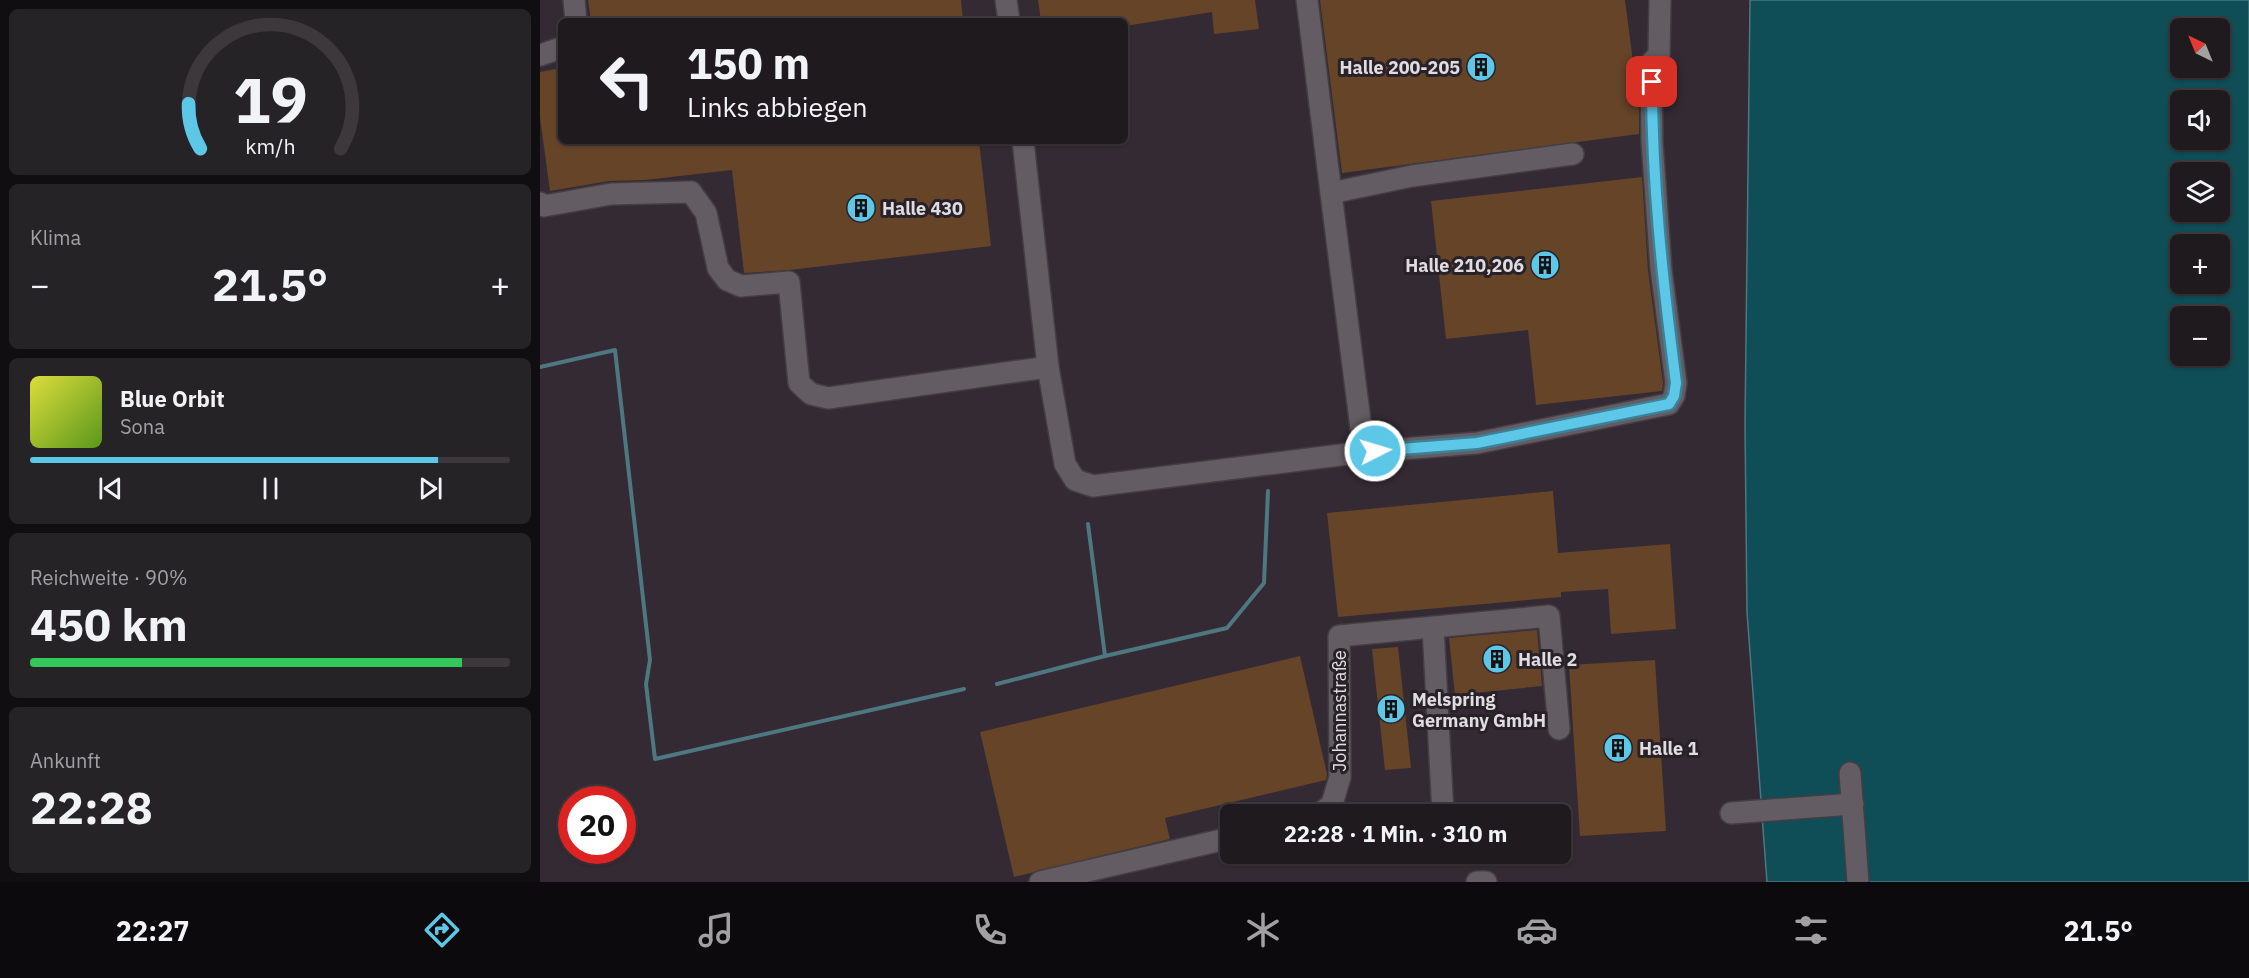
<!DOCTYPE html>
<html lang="de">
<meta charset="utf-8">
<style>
body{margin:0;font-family:"IBM Plex Sans",sans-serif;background:#262327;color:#f1f3f6;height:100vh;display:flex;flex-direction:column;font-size:22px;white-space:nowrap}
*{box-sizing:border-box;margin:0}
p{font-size:20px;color:#a1a1a4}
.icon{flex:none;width:33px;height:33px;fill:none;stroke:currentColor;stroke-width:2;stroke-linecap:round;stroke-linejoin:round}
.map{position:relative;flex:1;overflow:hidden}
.drawer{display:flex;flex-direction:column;gap:9px;padding:9px;background:#100e10;width:540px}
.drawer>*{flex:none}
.top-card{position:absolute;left:18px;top:18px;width:570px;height:126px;border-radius:9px;box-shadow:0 2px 4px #0004,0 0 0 2px #3c383c;background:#1e1a1e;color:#f1f3f6;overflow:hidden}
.needle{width:39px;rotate:317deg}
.tools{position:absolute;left:1630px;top:18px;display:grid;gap:12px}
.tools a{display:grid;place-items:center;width:60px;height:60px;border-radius:9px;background:#1e1a1e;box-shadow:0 2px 4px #0004,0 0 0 2px #3c383c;font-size:30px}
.speed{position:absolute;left:18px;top:786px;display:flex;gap:12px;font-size:30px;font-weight:700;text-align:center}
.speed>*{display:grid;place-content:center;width:78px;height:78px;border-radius:50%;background:#1e1a1e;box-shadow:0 2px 4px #0004,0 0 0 2px #3c383c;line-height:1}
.speed .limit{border:9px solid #d22;background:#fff;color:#111}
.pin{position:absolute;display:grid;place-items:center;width:51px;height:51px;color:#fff;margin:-26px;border-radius:12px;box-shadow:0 3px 9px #0006}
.me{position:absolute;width:66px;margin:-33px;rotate:85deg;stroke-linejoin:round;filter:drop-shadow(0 0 4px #0008)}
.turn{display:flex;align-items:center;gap:21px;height:126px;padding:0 30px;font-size:27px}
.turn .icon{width:78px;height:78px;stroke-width:2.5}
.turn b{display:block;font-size:42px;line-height:51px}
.big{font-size:45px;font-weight:700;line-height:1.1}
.drawer .card{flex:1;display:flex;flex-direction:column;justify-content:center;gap:9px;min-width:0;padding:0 21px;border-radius:9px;background:#262327}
.drawer .dial{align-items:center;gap:0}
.dial svg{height:156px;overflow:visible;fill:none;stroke:#3c383c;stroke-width:7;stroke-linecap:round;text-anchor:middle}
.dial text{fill:#f1f3f6;stroke:none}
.song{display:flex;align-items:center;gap:18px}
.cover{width:72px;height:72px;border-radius:9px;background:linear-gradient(135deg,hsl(60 70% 55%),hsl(90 70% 35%))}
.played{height:6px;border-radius:3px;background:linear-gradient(90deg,#5cc7e7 85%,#3c383c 85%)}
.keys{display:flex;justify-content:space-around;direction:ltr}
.heat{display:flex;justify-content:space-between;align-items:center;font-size:33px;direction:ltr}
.charge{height:9px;border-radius:4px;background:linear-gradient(90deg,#34c759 90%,#3c383c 0)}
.trip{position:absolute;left:680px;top:804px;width:351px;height:60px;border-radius:9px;background:#1e1a1e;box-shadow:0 2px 4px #0004,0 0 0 2px #3c383c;font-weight:700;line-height:60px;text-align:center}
.tab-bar{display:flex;height:96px;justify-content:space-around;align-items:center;background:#0c0a0c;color:#a1a1a4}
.tab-bar .icon{width:42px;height:42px}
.tab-bar .selected{color:#5cc7e7}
.tab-bar b{font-size:27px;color:#f1f3f6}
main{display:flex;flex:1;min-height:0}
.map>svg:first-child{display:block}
.built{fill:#342a34;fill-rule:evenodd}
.water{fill:#0f4d57;stroke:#4e7880;stroke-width:1.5;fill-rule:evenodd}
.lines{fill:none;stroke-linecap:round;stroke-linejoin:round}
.stream{stroke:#4e7880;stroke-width:4}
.building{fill:#654428}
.minor-casing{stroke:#433e43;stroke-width:24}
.minor{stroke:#635c63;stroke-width:21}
.route-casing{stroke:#3c8196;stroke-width:15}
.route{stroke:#5cc7e7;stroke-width:10}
.labels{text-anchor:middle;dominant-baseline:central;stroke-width:6;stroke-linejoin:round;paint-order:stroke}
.poi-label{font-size:18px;font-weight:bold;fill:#e0dce0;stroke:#282228;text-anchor:start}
.street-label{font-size:18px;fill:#e0dce0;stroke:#282228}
</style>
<main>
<section class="drawer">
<div class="card dial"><svg viewBox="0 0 100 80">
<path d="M14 69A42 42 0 1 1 86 69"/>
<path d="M14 69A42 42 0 0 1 8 46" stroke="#5cc7e7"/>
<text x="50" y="56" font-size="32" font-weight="700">19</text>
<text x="50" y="72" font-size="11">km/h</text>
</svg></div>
<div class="card"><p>Klima</p>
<div class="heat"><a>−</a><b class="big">21.5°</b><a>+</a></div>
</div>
<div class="card">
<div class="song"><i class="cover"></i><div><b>Blue Orbit</b><p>Sona</p></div></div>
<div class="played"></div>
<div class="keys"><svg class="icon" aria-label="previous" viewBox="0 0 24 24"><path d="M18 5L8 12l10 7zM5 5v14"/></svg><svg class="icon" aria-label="pause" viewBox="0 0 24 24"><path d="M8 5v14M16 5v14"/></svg><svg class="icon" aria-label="next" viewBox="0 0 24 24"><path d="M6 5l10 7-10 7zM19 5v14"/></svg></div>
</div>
<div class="card"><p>Reichweite · 90%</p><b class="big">450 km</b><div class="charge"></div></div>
<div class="card"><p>Ankunft</p><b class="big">22:28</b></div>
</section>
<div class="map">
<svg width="1709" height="882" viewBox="0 0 1709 882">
<rect width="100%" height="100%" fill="#282228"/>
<!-- built -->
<path class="built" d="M0,0H1209L1205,424L1207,612L1227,882H0ZM21,21H585V141H21ZM32,800H82V850H32ZM690,814H1020V854H690Z"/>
<!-- water -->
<path class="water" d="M1210,0H1709V882H1227L1207,612L1205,424ZM1641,28H1680V68H1641ZM1641,100H1680V140H1641ZM1641,172H1680V212H1641ZM1641,244H1680V284H1641ZM1641,316H1680V356H1641Z"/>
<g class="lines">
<!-- stream -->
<g class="stream">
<path d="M0,367L75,350L110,660L106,684L115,759L424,689"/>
<path d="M548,524L565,656"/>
<path d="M457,684L565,656L687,628L724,583L728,491"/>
</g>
</g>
<!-- building -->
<g class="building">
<path d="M48,0H421L423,21H51Z"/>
<path d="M498,0H715L719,29L674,34L672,12L585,26V21H501Z"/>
<path d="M780,0H1085L1099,109V134L802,173Z"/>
<path d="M21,68V141H439L451,246L250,270L204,273L192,170L105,180L69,181L10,191L0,117V72Z"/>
<path d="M1102,177L1108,270L1123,383L1122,391L996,405L988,330L906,339L891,201Z"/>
<path d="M1013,491L1018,553L1130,544L1136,629L1071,634L1068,589L1021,592V597L798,617L787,513Z"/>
<path d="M997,630L1002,686L915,695L909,638Z"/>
<path d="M858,647L871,768L845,770L832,649Z"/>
<path d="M760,656L787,774L786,780L625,818L630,839L474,877L440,732Z"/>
<path d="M1115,660L1126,831L1040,836L1029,665Z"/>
</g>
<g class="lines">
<!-- minor casing -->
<g class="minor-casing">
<g id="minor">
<path d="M34,0L36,21"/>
<path d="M466,0L469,21"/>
<path d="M767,0L791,193"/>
<path d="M0,55L21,48"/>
<path d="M1033,154L872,176L791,193L824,452L937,443L1129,404L1134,396L1136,383L1121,269L1112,141L1111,63L1119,55L1120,0"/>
<path d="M0,203L4,206L71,194L151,192L166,213L178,268L187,280L201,286L249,282L259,383L271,394L288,398L508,367L483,141"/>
<path d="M508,367L525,464L535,480L553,486L824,452"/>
<path d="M893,627L903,814"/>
<path d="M1310,773L1318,882"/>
<path d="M1191,813L1313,804"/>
<path d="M780,814L792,804L800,777L799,636L1009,616L1019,729"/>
<path d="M500,882L690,838"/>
<path d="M937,882H946"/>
</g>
</g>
<!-- minor -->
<use href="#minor" class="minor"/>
</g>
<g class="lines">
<!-- route casing -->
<g class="route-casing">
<path id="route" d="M835,451L937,443L1129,404L1134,396L1136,383C1123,283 1112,184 1112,82"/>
</g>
<!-- route -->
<use href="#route" class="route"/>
</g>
<!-- icons -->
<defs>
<g id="building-disc" transform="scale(1.5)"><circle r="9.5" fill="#5cc7e7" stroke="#282228"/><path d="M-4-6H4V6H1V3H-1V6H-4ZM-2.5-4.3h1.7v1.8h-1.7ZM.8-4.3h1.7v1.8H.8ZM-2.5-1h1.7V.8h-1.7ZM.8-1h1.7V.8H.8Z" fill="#111"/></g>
</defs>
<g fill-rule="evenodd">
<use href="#building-disc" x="941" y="67"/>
<use href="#building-disc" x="321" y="208"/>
<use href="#building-disc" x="1005" y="265"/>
<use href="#building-disc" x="957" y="659"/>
<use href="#building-disc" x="851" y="709"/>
<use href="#building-disc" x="1078" y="748"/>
</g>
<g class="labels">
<!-- poi labels -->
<g class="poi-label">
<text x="920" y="67" text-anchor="end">Halle 200-205</text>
<text x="342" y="208">Halle 430</text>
<text x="984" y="265" text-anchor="end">Halle 210,206</text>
<text x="978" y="659">Halle 2</text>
<text x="872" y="699">Melspring<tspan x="872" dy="21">Germany GmbH</tspan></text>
<text x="1099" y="748">Halle 1</text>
</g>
<!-- street labels -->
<g class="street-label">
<text transform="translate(799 711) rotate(-90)">Johannastraße</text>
</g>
</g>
</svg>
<div class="tools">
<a><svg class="needle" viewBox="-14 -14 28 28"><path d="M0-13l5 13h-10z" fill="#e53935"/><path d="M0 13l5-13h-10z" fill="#a1a1a4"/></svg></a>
<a><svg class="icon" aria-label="sound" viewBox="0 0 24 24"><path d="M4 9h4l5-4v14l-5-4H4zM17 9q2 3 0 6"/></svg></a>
<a><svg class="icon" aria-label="layers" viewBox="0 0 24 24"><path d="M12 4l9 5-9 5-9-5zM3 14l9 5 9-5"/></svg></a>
<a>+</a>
<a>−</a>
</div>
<div class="speed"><div class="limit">20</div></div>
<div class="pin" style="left:1112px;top:82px;background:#d93025"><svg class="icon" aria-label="arrive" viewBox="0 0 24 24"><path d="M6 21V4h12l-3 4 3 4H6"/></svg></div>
<svg class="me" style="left:835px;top:451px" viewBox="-20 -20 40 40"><circle r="17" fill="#5cc7e7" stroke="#fff" stroke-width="3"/><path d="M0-11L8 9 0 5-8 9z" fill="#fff"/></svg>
<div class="trip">22:28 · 1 Min. · 310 m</div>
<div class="top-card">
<div class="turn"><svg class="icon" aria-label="left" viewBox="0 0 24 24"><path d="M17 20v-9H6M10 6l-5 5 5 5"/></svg><div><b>150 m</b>Links abbiegen</div></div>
</div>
</div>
</main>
<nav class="tab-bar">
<b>22:27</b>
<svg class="icon selected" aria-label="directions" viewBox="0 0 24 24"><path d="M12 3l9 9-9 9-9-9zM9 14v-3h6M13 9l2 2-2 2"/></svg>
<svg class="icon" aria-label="music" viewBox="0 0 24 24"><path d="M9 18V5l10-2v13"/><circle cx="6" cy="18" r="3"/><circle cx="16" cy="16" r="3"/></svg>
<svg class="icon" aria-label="phone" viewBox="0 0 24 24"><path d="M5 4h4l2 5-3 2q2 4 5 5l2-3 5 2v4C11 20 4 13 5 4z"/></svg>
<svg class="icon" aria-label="climate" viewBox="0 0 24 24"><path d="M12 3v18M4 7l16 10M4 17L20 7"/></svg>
<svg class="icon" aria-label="car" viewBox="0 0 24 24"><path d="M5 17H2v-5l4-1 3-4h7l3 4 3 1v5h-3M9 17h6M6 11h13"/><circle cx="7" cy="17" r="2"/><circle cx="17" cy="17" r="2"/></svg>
<svg class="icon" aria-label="filters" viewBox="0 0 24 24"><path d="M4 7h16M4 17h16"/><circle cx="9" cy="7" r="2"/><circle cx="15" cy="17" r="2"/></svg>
<b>21.5°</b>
</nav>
